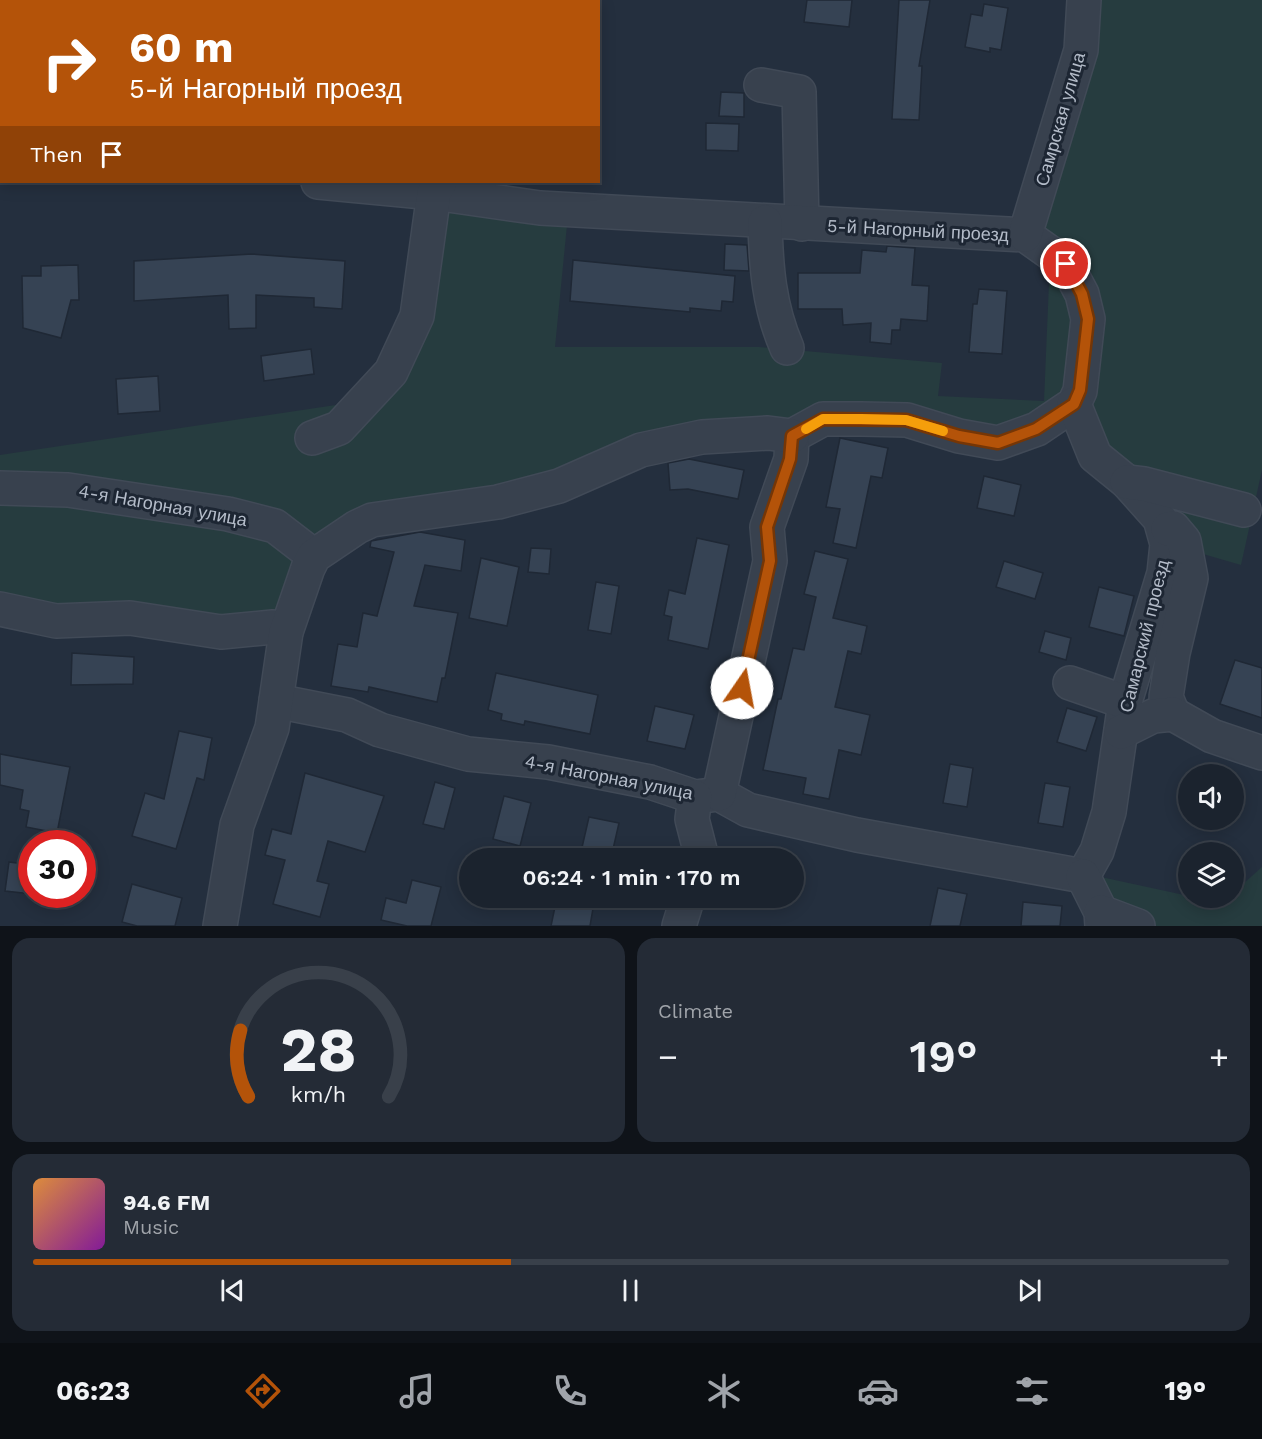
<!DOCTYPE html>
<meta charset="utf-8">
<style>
body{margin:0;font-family:"Work Sans",sans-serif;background:#242b36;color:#f1f3f6;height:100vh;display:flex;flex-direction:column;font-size:22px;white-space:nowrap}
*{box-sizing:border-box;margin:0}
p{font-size:20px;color:#a0a4aa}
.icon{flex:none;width:33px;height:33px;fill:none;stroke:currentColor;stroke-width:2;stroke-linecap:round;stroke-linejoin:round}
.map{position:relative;height:926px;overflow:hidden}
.drawer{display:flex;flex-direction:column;gap:12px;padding:12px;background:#0f1319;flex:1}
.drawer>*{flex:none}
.hud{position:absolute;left:0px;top:0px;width:600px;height:183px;box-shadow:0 3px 15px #0003,0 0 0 2px #39404a;background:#b45309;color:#fff;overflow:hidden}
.controls{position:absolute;left:1178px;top:764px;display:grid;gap:12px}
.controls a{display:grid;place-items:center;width:66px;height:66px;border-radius:50%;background:#1b232e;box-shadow:0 3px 15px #0003,0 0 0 2px #39404a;font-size:30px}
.speed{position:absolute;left:18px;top:830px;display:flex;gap:12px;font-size:30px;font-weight:700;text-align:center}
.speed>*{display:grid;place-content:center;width:78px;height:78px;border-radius:50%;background:#1b232e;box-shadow:0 3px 15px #0003,0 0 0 2px #39404a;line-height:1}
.speed .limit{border:9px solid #d22;background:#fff;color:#111}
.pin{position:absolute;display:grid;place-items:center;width:51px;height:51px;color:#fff;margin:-26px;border:3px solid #fff;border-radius:50%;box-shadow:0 2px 6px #0007}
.me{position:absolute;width:66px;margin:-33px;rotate:12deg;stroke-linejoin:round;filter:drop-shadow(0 0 4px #0008)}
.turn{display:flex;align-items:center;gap:21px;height:126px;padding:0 30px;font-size:27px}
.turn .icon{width:78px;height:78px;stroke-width:2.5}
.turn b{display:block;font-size:42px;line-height:51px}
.then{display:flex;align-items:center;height:57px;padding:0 30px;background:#0003;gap:12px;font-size:22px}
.big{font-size:45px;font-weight:600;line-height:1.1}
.drawer .card{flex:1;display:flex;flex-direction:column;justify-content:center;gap:9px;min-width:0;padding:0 21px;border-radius:18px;background:#242b36}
.drawer .dial{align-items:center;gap:0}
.dial svg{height:156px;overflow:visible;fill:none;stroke:#39404a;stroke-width:7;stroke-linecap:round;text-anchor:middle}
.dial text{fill:#f1f3f6;stroke:none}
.song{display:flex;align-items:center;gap:18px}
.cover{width:72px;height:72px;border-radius:9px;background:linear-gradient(135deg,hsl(30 70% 55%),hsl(290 70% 35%))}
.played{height:6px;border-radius:3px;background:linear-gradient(90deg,#b45309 40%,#39404a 40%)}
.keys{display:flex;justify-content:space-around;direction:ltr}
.heat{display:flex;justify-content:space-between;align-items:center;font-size:33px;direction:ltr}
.drawer .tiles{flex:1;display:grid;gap:12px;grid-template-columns:1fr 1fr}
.card:last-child{grid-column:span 2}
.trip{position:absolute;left:459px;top:848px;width:345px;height:60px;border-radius:30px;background:#1b232e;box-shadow:0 3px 15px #0003,0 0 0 2px #39404a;font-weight:600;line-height:60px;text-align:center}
.dock{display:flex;height:96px;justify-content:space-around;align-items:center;background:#0b0e12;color:#a0a4aa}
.dock .icon{width:42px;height:42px}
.dock .on{color:#b45309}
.dock b{font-size:27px;color:#f1f3f6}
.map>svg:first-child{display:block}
.green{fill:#263c3f}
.building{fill:#364354;stroke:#1f2835;stroke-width:1.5}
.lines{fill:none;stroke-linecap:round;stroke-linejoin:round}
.minor-casing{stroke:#414a57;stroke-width:36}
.path{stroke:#3f5557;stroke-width:4;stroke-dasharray:4.5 4.5;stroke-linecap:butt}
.minor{stroke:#38414e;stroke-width:33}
.route-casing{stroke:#753606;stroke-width:15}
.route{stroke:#b45309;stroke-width:10}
.slow{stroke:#f59e0b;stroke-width:10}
.labels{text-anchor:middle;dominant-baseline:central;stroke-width:6;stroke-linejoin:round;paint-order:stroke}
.street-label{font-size:18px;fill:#b4bcc9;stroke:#1d2633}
</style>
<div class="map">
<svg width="1262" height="926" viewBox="0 0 1262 926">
<rect width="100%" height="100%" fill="#242f3e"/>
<!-- green -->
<g class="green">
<path d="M1075,0H1262V470L1241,565L1172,545L1087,417L1094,318L1037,226Z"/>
<path d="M422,205L568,215L555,347H759L942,363L938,396L1044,401L1050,259L1074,294L1065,402L996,431L909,414L370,514L282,610L222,623L0,602V455L349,403L392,355L426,217Z"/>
<path d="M1262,867V926H1109L1101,877L1221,903L1228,897H1233V893Z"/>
</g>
<!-- building -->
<g class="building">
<path d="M807,0H852L849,27L804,22Z"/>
<path d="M899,0H930L919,66H922L919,120L892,119Z"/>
<path d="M984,4L1008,8L1001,50L990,48V52L965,47L971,14L982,16Z"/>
<path d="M721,92L744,93V117L719,116Z"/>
<path d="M706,123L739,124L738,151L706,150Z"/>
<path d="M725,244L747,245L749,271L724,270Z"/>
<path d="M887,246L915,248L912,285L929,286L927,321L901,319L900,330H892L891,344L870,342L871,323L843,325L842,309H798V273H860L862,250L886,252Z"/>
<path d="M252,254L345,261L342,309L314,307V298L256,295V328L229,329L228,295L134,301V261Z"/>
<path d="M573,260L735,276L733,302L722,301L721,311L690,308V312L570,301Z"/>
<path d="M78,265L79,300H71L61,338L23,328L22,276H41V266Z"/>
<path d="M979,289L1007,291L1002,354L969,352L973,304H977Z"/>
<path d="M311,349L314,374L264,381L261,356Z"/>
<path d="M158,376L160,411L118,414L116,379Z"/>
<path d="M840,438L888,448L882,478L871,476L856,548L833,543L840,509L826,507Z"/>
<path d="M689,459L744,470L738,499L688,489L670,490L668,463Z"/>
<path d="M984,476L1021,485L1014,516L977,508Z"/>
<path d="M420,532L465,540L461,571L425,565L414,606L458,613L445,678H442L437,702L369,687L368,692L331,686L338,644L357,647L363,613L377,616L394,552L370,547L371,541Z"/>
<path d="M697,538L729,545L708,649L668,640L672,617L664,615L669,590L685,594Z"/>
<path d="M531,548L551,549L549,574L528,572Z"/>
<path d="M815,551L848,559L833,618L867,626L861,654L848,651L835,707L870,715L861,755L839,750L829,799L803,794L806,778L763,770L778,699H781L793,648L804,650L816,597L804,594Z"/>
<path d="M481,558L519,567L507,626L469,618Z"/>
<path d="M1004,561L1043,573L1035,599L996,587Z"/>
<path d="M596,582L619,586L611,634L588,630Z"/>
<path d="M1099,587L1134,596L1124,636L1089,627Z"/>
<path d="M1045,631L1071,638L1066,660L1039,652Z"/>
<path d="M72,653L134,657L133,684L71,685Z"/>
<path d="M1235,660L1262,668V718L1220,704Z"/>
<path d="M496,673L598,695L590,734L525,721L524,725L501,720L502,714L488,710Z"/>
<path d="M655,706L694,715L685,749L647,741Z"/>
<path d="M1067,708L1097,717L1086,751L1057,742Z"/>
<path d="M179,731L212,738L204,780L197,778L176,849L132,836L145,793L164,799Z"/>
<path d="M0,754L70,767L57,833L26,827L29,811L20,809L23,790L0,785Z"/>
<path d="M950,764L973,768L967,807L943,803Z"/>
<path d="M305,773L384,796L365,852L328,841L317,881L329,884L320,917L273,904L285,860L265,855L272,829L291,834Z"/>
<path d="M435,782L455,788L444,829L423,824Z"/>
<path d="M1045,783L1070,787L1063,827L1038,823Z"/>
<path d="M504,796L531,803L520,846L493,839Z"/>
<path d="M589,817L619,823L611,858L580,856Z"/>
<path d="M9,862L32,865V894L5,891Z"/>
<path d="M412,880L441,887L431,926H407L381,920L386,898L406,903Z"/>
<path d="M132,884L182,898L175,926H137L122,922Z"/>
<path d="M938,888L967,894L960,926H930Z"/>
<path d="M557,897H595L590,926H551Z"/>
<path d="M1023,902L1062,906L1060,926H1021Z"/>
</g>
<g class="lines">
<!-- minor casing -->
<g class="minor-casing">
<g id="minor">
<path d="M0,4L1,0"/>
<path d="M761,85L799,92L802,224"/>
<path d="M0,167L2,166"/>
<path d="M318,182L434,193L540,208L1025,235L1066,264L1082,294L1088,319L1080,391L1074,404L1037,429L998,443L959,436L907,420L861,419H823L792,436"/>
<path d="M765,222C766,267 769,307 787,348"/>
<path d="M1025,235L1081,50L1084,0"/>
<path d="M1074,404L1095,456L1127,482L1160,519L1167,544L1164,573L1125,702L1109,812L1097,851L1083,876"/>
<path d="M312,438L339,428L391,372L417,316L434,193L440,182"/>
<path d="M1127,482L1144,484L1244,510"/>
<path d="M0,488L68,490L228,514L275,526L314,556"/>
<path d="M1168,529L1173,528L1184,541L1191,578L1173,653L1166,697L1173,714"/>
<path d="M0,609L56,621L130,618L221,632L273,627L286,632"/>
<path d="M1070,683L1125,702"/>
<path d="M276,701L347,715L380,730L468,754L548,762L650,782L695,797L719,794L748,810L857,835L1083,876"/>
<path d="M1121,732L1153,716L1173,714L1212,736L1262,753"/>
<path d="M719,794L770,561L767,527L791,459L792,436"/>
<path d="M695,797L692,819L701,854L699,858"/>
<path d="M1083,876L1101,912L1102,926"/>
<path d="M1101,912L1138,926"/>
<path d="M220,926L237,825L272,728L286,632L308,568L314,556L357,527L372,520L498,502L559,486L641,450L702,437L768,433L792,436"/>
<path d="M679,926L688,897"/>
</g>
</g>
<!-- path -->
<path class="path" d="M482,2V0"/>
<!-- minor -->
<use href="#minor" class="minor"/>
</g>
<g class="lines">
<!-- route casing -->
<g class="route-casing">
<path id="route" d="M742,688L770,561L767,527L790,459L792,436L823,419L906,420L959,436L998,443L1036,429L1074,404L1080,390L1088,319L1082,294L1066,264"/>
</g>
<!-- route -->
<use href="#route" class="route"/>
<!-- slow -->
<path class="slow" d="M806,429L823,419H861L906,420L943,431"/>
</g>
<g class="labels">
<!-- street labels -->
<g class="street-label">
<text transform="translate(1060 119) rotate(-74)">Самрская улица</text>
<text transform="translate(918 230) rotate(3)">5-й Нагорный проезд</text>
<text transform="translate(163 505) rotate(10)">4-я Нагорная улица</text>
<text transform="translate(1144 636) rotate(-76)">Самарский проезд</text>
<text transform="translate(609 777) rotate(11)">4-я Нагорная улица</text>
</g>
</g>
</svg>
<div class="controls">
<a><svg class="icon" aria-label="sound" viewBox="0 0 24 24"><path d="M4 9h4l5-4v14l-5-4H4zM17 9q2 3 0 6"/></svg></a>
<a><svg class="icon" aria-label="layers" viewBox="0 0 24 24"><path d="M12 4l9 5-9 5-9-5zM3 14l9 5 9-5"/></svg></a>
</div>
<div class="speed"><div class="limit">30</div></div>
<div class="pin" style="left:1066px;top:264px;background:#d93025"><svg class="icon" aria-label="arrive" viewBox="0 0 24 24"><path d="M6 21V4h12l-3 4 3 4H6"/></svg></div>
<svg class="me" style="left:742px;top:688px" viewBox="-20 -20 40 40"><circle r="19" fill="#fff"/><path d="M0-13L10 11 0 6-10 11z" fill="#b45309"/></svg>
<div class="trip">06:24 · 1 min · 170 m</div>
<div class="hud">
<div class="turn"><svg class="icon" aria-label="right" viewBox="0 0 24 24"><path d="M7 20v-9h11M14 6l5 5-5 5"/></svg><div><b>60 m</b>5-й Нагорный проезд</div></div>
<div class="then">Then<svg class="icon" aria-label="arrive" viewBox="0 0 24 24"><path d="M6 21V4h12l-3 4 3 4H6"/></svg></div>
</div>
</div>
<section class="drawer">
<div class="tiles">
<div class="card dial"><svg viewBox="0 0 100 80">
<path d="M14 69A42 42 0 1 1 86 69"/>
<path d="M14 69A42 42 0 0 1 10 35" stroke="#b45309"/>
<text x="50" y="56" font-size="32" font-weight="700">28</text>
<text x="50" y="72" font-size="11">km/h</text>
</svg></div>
<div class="card"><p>Climate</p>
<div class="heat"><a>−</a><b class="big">19°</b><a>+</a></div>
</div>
<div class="card">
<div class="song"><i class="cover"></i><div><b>94.6 FM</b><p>Music</p></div></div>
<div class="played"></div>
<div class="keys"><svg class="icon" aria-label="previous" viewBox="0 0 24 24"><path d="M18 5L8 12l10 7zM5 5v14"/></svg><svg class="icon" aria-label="pause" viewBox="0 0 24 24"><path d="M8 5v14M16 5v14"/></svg><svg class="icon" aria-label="next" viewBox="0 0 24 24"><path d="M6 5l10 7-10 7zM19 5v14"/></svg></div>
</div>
</div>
</section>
<nav class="dock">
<b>06:23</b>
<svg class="icon on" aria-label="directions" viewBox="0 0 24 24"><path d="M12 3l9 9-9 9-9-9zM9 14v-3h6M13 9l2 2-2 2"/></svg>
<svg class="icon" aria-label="music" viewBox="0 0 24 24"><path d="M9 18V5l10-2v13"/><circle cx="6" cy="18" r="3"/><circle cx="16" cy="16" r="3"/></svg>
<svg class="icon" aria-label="phone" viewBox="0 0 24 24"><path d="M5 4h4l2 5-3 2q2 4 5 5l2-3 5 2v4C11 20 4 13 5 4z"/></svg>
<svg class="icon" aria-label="climate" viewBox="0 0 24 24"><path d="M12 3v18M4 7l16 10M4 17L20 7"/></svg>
<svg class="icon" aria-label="car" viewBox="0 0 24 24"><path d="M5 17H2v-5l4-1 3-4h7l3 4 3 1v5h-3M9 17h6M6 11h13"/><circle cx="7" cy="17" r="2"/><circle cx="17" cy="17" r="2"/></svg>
<svg class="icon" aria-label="filters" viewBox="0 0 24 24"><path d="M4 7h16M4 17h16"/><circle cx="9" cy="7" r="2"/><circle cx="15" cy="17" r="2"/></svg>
<b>19°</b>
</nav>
